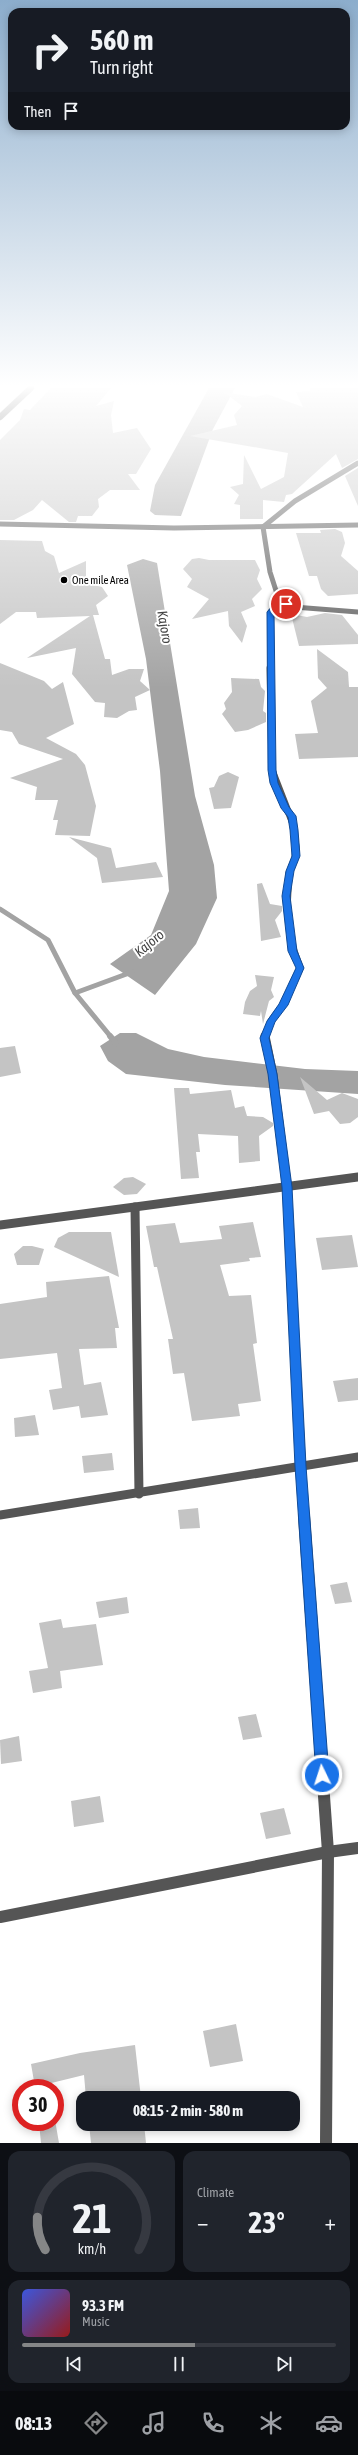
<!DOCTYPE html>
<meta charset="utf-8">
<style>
body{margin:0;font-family:"Asap Condensed",sans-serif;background:#20242c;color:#f1f3f6;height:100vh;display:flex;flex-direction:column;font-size:15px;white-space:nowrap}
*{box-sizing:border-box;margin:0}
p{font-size:13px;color:#9ea1a6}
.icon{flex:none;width:22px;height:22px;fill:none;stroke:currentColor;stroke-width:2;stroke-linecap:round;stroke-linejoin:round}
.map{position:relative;height:2143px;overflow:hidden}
.details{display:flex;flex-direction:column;gap:8px;padding:8px;background:#0d0f14;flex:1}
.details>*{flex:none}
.top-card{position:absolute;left:8px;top:8px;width:342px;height:122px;border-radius:12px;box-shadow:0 2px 10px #0003;background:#171b24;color:#f1f3f6;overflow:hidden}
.speed{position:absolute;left:12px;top:2079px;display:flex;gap:8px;font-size:20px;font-weight:700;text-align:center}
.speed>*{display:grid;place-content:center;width:52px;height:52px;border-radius:50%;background:#171b24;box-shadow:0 2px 10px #0003;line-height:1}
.speed .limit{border:6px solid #d22;background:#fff;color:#111}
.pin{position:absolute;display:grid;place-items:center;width:34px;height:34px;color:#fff;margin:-17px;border:2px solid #fff;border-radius:50%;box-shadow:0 1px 4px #0007}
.me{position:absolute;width:44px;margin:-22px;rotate:356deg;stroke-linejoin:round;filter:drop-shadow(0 0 3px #0008)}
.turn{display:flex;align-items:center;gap:14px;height:84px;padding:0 16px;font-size:18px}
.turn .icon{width:52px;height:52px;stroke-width:2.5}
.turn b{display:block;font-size:28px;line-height:34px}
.then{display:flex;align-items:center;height:38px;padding:0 16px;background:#0003;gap:8px;font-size:15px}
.big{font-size:30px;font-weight:700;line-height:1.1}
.details .card{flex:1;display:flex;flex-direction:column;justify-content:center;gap:6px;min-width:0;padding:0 14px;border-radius:12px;background:#20242c}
.details .dial{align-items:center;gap:0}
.dial svg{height:104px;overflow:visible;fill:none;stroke:#363941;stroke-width:7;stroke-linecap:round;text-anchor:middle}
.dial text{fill:#f1f3f6;stroke:none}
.song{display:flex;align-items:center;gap:12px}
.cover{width:48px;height:48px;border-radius:6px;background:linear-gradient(135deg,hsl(230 70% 55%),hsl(0 70% 35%))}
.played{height:4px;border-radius:2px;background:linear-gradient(90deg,#858687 55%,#363941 55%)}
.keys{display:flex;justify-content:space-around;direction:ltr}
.heat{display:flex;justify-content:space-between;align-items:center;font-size:22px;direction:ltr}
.details .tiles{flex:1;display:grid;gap:8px;grid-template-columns:1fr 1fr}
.card:last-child{grid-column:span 2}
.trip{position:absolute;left:76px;top:2091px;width:224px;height:40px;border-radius:12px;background:#171b24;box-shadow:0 2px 10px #0003;font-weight:700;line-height:40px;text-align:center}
.dock{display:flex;height:64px;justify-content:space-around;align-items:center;background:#090b0e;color:#9ea1a6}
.dock .icon{width:28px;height:28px}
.dock .selected{color:#858687}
.dock b{font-size:18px;color:#f1f3f6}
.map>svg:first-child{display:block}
.water{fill:#a3a3a3}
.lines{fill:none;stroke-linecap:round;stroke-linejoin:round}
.stream-far1{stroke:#a3a3a3;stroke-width:5}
.stream{stroke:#a3a3a3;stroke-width:6}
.building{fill:#c4c4c4}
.primary-casing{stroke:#dbdbdb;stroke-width:7}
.minor-far3{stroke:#555;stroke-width:5}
.minor-far2{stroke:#555;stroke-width:7}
.minor-far1{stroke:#555;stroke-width:9}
.minor{stroke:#555;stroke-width:12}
.primary{stroke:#000;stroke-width:6}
.route{fill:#1a73e8;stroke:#114b97}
.poi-dot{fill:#000;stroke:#fff;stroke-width:1.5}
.labels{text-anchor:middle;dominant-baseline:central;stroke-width:4;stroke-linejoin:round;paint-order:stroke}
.far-poi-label{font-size:11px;fill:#000;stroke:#fff;text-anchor:start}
.water-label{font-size:14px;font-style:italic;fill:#444;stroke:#fff}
</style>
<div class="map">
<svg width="358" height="2143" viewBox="0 0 358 2143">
<rect width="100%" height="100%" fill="#fff"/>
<!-- water -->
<g class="water">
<path d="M209,388H235L213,429L181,516L155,515L150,511L155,485Z"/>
<path d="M143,559L157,563L195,796L214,865L217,898L196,944L155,995L110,964L151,935L169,891L160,771L146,659L127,565Z"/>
<path d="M120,1033H136L168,1049L204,1057L305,1069L358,1071V1094L225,1085L126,1074L108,1061L100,1046Z"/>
</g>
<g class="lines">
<!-- stream-far1 -->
<g class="stream-far1">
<path d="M0,909L48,940L75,993L111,1037"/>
<path d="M75,993L132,972"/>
</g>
<!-- stream -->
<path class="stream" d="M110,1036L116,1043"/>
</g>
<!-- building -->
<g class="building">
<path d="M51,388H111L96,406L114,401L111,415L113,433L137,428L151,449L136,474H128L140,490H110L98,499L99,507L92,516H78L76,522H69L42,500L33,510L14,520H0V440L20,420L24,409L30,410Z"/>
<path d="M309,388H358V459L342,468L336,454L292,494L286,495L284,502L263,500V519H240V505L234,504L239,495L230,487L243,484L244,455L261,489L284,477L288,453L190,436L237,425L234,415L242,406L224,392L255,397L267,394L303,407L296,392L311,391Z"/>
<path d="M358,468V506L345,476Z"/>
<path d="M335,529L342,532L345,543L341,556L358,571V594L328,596L321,589L317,576H309L296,533H321L320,530Z"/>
<path d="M0,540L42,541L45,551L54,556L59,573L86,561V583L102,587L108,596L96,605L99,615H93L105,659H110L112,675L129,669H144L140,681L150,690L135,697L137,710L129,711L117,718L104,717L105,703L95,702L72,674L76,648L27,658L90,616L37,618L36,612H16L0,624Z"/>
<path d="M199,558L209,560H255L260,570L257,579L262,589L252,599L255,606L241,612L247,626L242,643L229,626L228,611L192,619L209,599L187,587L192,579L183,569L192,559Z"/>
<path d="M325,613L342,615L358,635V644L299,646L291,614L307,617Z"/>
<path d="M317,649L348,672L349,687H358V757L299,759L295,734L318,733L311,701L327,688L318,678Z"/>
<path d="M0,663L44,681L52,689L63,682L74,724L46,738L76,754L85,765L96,806L90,836L55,835L58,820H53L58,800H35L37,787L10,778L63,759L19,744L12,732L0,730Z"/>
<path d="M231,678L259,679L261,687L265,691L263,711L266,713V722L248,730L235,732L222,714L226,709L224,703L232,692Z"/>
<path d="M228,772L239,777L231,808L214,809L209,788L214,787L219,776Z"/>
<path d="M69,837L111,848L116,868L156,862L163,877L102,883L97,858Z"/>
<path d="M262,883L270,904L282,906V911L275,920L281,937L261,941L257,884Z"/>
<path d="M255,975L274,977L271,990L274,997L269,1001L263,1024L261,1011L260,1016L243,1014L245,1002L250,991L257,986Z"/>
<path d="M15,1046L21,1073L0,1077V1048Z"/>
<path d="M300,1077L327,1100L342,1093L358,1099V1117L350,1123L340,1124L329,1111L314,1114Z"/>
<path d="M174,1088H189L190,1094L231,1090L235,1108L244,1106L247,1116L263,1117L273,1123V1126L259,1136L260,1161L239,1163L238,1136L198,1134L200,1152H196L199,1178L181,1179Z"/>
<path d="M133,1177L146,1184L137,1194L124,1195L113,1187L124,1178Z"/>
<path d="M253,1222L261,1257L249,1258L250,1261L220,1265L229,1296L251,1295L257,1343L253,1344L261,1401L238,1404L240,1416L192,1421L184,1373L173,1374L168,1339H173L157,1267H154L146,1226L175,1223L180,1243L222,1239L219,1226Z"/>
<path d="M69,1232H111L119,1277L54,1247L58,1238Z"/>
<path d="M352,1235L358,1267L322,1270L316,1238Z"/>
<path d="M23,1246H32L44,1249L39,1265H17L14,1254Z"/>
<path d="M109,1276L119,1328H115L117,1348L79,1349L84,1385L101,1382L108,1415L81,1418L79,1406L53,1410L49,1390L62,1388L57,1353L0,1359V1304L47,1297L46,1282Z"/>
<path d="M358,1378V1400L338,1402L333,1381Z"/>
<path d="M35,1415L39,1435L15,1437L14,1418Z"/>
<path d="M112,1453L114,1470L84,1473L82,1456Z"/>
<path d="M198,1508L200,1528L180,1529L178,1510Z"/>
<path d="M347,1582L352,1602L335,1604L330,1585Z"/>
<path d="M127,1597L129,1613L99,1618L96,1602Z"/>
<path d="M61,1619L63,1628L96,1624L103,1665L60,1671L62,1688L33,1693L29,1671L48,1668L39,1623Z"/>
<path d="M256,1714L262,1737L243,1740L238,1717Z"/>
<path d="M19,1736L22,1761L1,1764L0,1740Z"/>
<path d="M100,1796L104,1822L74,1827L71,1801Z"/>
<path d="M284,1808L291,1834L266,1839L260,1813Z"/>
<path d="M236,2024L243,2061L210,2067L203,2031Z"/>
<path d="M135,2045L141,2098H86L84,2075L35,2087L31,2064L80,2053Z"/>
<path d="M55,2120L59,2143H41L39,2123L55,2122Z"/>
<path d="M89,2124H144L146,2143H91Z"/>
</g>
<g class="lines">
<!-- primary casing -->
<g class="primary-casing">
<path id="primary" d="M0,417L31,388"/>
</g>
<!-- minor-far3 -->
<g class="minor-far3">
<path d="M0,524L174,528L358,525"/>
<path d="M279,600L294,607L358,612"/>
<path d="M270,669V612L279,600L270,572L263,527L295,501L358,463"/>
</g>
<!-- minor-far2 -->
<path class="minor-far2" d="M265,1037L271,1021L283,1005L300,968L292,945L287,909L289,873L295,858L296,847L293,824L272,770L270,668"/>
<!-- minor-far1 -->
<g class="minor-far1">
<path d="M265,1036L273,1075L287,1187L304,1517"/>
<path d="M135,1207L139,1494"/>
<path d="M0,1225L358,1177"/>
<path d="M0,1515L358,1457"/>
</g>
<!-- minor -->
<g class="minor">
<path d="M304,1516L328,1852L326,2143"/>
<path d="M0,1917L328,1852L358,1848"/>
</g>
<!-- primary -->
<use href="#primary" class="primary"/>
</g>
<!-- sky -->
<linearGradient id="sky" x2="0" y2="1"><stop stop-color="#8cadcc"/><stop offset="0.56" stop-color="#fff"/><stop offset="1" stop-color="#fff" stop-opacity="0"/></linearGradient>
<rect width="358" height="688" fill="url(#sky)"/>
<!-- route -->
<path class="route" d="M279,598L290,604L286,606L280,603L274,612L276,770L278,783L289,807L296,816L298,830L300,856L294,871L290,896L297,951L304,968L288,1005L275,1022L269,1038L277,1074L292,1187L306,1466L329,1775L327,1779L322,1781L318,1779L316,1775L295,1466L282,1187L268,1074L260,1038L267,1021L279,1004L296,968L288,951L282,896L286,871L292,856L290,830L288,817L281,808L270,783L268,770L267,612Z"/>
<!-- markers -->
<circle class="poi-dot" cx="64" cy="580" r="4"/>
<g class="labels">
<!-- far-poi labels -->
<g class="far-poi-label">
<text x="72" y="580">One mile Area</text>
</g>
<!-- water labels -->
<g class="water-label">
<text transform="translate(165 627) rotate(80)">Kajoro</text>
<text transform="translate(149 943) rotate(-40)">Kajoro</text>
</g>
</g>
</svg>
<div class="speed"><div class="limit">30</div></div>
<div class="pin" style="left:286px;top:604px;background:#d93025"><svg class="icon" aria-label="arrive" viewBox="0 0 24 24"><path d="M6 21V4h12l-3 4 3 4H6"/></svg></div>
<svg class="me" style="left:322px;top:1775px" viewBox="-20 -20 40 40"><circle r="17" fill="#1a73e8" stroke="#fff" stroke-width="3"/><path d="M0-11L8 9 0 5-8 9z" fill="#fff"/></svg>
<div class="trip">08:15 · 2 min · 580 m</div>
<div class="top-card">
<div class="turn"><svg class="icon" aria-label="right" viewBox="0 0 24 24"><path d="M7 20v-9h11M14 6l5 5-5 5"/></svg><div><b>560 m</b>Turn right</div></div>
<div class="then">Then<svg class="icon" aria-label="arrive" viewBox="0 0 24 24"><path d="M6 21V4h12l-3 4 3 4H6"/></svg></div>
</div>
</div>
<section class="details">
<div class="tiles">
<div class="card dial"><svg viewBox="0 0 100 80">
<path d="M14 69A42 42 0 1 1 86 69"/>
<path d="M14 69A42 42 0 0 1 8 44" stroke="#858687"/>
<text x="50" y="56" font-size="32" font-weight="700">21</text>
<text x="50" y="72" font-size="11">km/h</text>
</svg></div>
<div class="card"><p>Climate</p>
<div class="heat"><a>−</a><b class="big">23°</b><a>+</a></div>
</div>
<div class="card">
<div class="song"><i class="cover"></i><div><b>93.3 FM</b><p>Music</p></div></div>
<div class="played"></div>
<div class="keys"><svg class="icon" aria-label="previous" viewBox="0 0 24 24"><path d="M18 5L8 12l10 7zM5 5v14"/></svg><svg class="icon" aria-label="pause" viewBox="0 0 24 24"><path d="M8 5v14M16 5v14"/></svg><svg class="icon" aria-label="next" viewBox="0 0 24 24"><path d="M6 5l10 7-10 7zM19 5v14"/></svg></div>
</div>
</div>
</section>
<nav class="dock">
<b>08:13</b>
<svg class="icon selected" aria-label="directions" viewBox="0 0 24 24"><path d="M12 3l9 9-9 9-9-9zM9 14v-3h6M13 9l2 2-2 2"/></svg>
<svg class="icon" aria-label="music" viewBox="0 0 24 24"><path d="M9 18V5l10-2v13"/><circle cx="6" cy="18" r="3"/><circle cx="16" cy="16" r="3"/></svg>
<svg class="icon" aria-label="phone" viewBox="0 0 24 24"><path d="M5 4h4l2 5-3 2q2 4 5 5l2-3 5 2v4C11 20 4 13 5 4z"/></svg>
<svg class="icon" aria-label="climate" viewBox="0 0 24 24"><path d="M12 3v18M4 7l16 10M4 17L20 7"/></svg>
<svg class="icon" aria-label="car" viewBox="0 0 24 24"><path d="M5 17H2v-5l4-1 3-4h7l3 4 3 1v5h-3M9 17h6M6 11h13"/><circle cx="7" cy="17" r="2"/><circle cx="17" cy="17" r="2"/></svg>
</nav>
